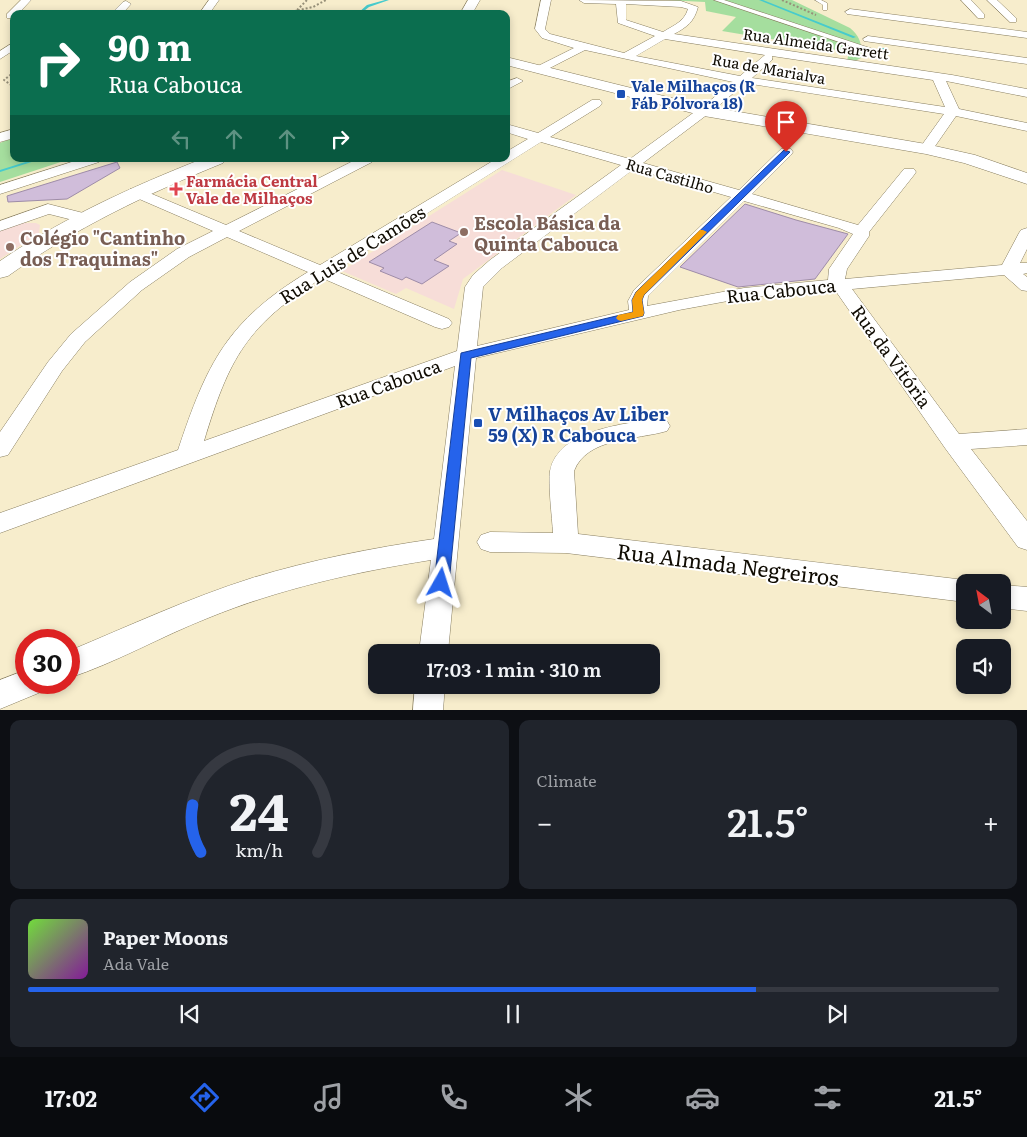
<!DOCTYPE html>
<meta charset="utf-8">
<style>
body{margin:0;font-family:Literata,serif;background:#20242c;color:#f1f3f6;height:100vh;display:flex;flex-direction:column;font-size:19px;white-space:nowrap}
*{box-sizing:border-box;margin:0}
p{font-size:16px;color:#9ea1a6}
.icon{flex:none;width:28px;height:28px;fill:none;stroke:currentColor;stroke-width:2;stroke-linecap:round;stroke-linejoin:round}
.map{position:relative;height:710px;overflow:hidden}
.details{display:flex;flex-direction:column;gap:10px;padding:10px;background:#0d0f14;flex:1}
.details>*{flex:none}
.guide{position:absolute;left:10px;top:10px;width:500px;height:152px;border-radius:10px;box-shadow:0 2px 8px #0003;background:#0b6e4f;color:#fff;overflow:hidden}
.needle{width:32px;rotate:328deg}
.fabs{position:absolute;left:956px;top:574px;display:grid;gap:10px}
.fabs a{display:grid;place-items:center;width:55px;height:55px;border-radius:10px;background:#171b24;box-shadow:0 2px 8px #0003;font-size:25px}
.speed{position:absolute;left:15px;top:629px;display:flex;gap:10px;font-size:25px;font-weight:700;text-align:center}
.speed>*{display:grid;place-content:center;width:65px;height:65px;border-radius:50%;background:#171b24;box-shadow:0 2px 8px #0003;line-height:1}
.speed .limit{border:8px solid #d22;background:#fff;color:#111}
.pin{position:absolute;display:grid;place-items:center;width:42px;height:42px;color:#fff;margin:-51px -21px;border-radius:50% 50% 50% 0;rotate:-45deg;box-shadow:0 0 5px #0007}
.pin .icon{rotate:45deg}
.me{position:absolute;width:55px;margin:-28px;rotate:6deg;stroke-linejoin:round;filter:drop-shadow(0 0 4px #0008)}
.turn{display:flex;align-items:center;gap:18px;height:105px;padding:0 15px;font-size:22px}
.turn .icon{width:65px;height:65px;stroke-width:2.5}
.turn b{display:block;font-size:35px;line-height:42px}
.lanes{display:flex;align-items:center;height:48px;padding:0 15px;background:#0003;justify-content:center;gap:25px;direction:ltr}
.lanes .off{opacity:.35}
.big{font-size:38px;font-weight:600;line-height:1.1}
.details .card{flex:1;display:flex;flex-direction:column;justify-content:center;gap:8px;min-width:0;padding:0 18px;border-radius:10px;background:#20242c}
.details .dial{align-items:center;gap:0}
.dial svg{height:130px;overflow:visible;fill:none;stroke:#363941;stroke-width:7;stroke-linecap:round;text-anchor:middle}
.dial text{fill:#f1f3f6;stroke:none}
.song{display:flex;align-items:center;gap:15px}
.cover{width:60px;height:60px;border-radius:8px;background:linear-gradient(135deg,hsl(100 70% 55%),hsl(290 70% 35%))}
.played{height:5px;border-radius:2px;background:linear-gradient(90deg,#2563eb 75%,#363941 75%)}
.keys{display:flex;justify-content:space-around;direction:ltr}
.heat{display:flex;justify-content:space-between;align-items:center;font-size:28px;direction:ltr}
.details .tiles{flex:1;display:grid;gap:10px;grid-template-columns:1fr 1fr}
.card:last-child{grid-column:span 2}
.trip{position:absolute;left:368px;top:644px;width:292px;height:50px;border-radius:10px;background:#171b24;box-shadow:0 2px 8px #0003;font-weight:600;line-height:50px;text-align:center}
.tabs{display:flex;height:80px;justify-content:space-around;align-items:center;background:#090b0e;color:#9ea1a6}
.tabs .icon{width:35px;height:35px}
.tabs .selected{color:#2563eb}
.tabs b{font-size:22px;color:#f1f3f6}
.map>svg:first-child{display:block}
.education{fill:#f7ddd8}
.green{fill:#a5de9e}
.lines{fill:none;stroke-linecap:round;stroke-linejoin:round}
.stream{fill:#46cbcd;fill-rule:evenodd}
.building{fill:#d0bdda;stroke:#9e8ca8}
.service-casing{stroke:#887e60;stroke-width:1}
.pedestrian-casing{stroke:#887e60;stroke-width:1}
.minor-casing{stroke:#887e60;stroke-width:1}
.tertiary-casing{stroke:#887e60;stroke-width:1}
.path{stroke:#979079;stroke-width:2;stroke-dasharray:2 2;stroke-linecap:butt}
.service{fill:#fff;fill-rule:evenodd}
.pedestrian{fill:#fff;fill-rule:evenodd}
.minor{fill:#fff;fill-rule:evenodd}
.tertiary{fill:#fff;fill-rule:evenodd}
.route{fill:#2563eb;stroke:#184099}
.slow{fill:#f59e0b}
.transit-dot{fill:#1a4fb4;stroke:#fff;stroke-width:2}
.health-dot{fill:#e0444e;stroke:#fff;stroke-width:2}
.education-dot{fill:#8d6e63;stroke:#fff;stroke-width:2}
.labels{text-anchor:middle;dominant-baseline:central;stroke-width:4;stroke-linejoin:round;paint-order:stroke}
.far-street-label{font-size:15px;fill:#0f0b02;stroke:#fff}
.far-transit-label{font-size:15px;font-weight:bold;fill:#164399;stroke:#fff;text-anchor:start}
.far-health-label{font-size:15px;font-weight:bold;fill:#be3a42;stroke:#fff;text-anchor:start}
.education-label{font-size:18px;font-weight:bold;fill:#785e54;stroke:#fff;text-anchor:start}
.street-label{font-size:18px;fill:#0f0b02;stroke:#fff}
.transit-label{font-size:18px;font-weight:bold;fill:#164399;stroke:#fff;text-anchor:start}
.near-street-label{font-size:21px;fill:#0f0b02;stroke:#fff}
</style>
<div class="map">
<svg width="1027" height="710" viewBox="0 0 1027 710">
<rect width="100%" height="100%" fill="#f7edcc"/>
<!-- education -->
<g class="education">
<path d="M502,170L576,195L463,279L454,309L406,288L396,294L342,271Z"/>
<path d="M22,223H36L40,225L39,233L0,259V230Z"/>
</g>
<!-- green -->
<g class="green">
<path d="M665,0H792L850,28C861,37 862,45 861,58L855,61H847L849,52L722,31L736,17L706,11L705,2Z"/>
<path d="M14,137V159H70L0,182V143Z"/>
</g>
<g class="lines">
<!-- stream -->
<g class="stream">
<path d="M385,0H389L369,7L360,14H357L367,5Z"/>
<path d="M759,0H763L856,37L853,38Z"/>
<path d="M882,48H884L886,50L883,51Z"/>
<path d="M35,159H41L0,172V170Z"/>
</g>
</g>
<!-- building -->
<g class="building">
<path d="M117,162L120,168L67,199L8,202L7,196Z"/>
<path d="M745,204L796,220L848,234L815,279L738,287L680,267Z"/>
<path d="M432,222L461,233L449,241L457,244L434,260L449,266L422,284L406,277L402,280L380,271L384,268L369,262Z"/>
</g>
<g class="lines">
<!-- service casing -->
<g class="service-casing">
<path id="service" d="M815,0H821L827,3V10H823V5Z"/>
</g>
<!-- pedestrian casing -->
<g class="pedestrian-casing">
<path id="pedestrian" d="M714,0H724L876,50L869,52Z"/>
</g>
<!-- minor casing -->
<g class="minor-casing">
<g id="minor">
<path d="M21,0H31L18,14H14L13,18H7V14Z"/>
<path d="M209,0H219L209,14H199Z"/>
<path d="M541,0H551L545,29L550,34L624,53L655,36L618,23L616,4L584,3L579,0L681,1L698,7C694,22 687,27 674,34L952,75L1027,89V97L946,81L959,109L1027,123V131L956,116L931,152L926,153L919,149L944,114L745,83L715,109H709L708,114L643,163L739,190L781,149H791L793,152L791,155L752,194L858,225L904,169H914L916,172L914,175L869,232V236L847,269L845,279L1002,265L1019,233L1021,230L1027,228V249L1020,263H1027V273L1023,274L1027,277V291L1021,290L1004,275L852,289L959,434L1027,429V445L971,449L1027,521V550L1018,547L945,448L835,290L744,298L679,310L476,358L448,652H419L431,560C355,572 279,589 208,618C162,636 115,663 69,678V651C129,626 189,598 252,578C311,560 372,548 434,539L455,366L0,533V513L178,450C207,363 227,321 308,272L227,237L189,257L142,290L85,342L62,371L8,455L0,457V432L48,362L71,334L130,282L177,249L213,231L130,195L127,192L130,189H140L226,225L357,159H374L372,162L239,231L320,265L496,159H506V152L528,139L506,132V124L538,133L592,100H600L602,103L600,106L550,137L630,159L700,108H706L707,103L733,82L585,50L544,71H536L534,69L536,67L574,48L542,38L535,29ZM626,4L681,7L688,9C684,22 674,25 663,32L626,20ZM665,39L765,55L740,76L636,56ZM772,56L933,80L945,107L752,78L772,60ZM541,142L621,165L490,260L473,275L465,287L457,351L204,441C229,358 247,325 322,278L435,327L442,329L449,327L452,323L449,319L335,271ZM634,169L731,197L634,290L628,301L629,310L477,346L483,287L502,268ZM744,201L839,228L853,234L829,269L828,280L744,288L647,306L648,296Z"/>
<path d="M961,0H971L984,14V18H978Z"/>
<path d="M987,0H997L1016,18V22H1010Z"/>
<path d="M126,1L131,4L122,14H111L123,2Z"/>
<path d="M850,9L1027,32V38L847,14L845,12Z"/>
<path d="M868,36L1027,58V64L864,41L863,39Z"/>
<path d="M14,42V50L0,59V51Z"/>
<path d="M517,78L523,81L506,90V82Z"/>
<path d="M14,129V138L0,142V133Z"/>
<path d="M81,159H101L99,162L0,194V185Z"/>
<path d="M48,204L91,215L93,218L91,221L85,223L49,214L0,231V221Z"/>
<path d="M659,418L667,421L670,426L667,431C637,440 587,437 574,471L578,534L965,580L973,582H965V602L566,553L490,552L481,549L477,542L481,535L490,532L553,533C552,517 548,484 550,471C558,429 626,424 659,418Z"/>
<path d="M1002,585L1027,587V611L1002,608Z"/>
<path d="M26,670V682H45L41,692L0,709V680Z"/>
<path d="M415,685H445L443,710H413Z"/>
</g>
</g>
<!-- tertiary casing -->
<g class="tertiary-casing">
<g id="tertiary">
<path d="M468,0H480L472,14H460Z"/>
<path d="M506,57L704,106L926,144L975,155L1027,173V184L964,163L926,154L704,116L506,65Z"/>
<path d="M202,159H226L223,163C147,194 75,228 8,276L0,278V261C63,218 131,187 202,159Z"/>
</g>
</g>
<!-- path -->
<g class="path">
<path d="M782,0L816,15"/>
<path d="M297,10L307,0"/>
<path d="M290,12L313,7L326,0"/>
<path d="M14,72L4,80L14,87"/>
</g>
<!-- service -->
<use href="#service" class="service"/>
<!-- pedestrian -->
<use href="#pedestrian" class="pedestrian"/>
<!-- minor -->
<use href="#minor" class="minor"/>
<!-- tertiary -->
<use href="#tertiary" class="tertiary"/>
</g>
<!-- route -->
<path class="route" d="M784,150L790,152L644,295L642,300L644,313L643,316L471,358L449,583L447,587L441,589L436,587L434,583L461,353L633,312L632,300L636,292Z"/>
<!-- slow -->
<path class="slow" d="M700,230H703L707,232L644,295L642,300L644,313L643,316L621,321L618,320L616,318L618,315L633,312L632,300L636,292Z"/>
<!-- markers -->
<g class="transit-dot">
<rect x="616" y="89" width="10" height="10" rx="2.5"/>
<rect x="473" y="418" width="10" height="10" rx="2.5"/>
</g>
<path class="health-dot" d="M173.5 181.5h5v5h5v5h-5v5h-5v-5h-5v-5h5z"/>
<g class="education-dot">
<circle cx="464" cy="232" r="5"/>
<circle cx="10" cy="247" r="5"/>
</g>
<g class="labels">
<!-- far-street labels -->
<g class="far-street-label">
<text transform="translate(816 43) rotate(8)">Rua Almeida Garrett</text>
<text transform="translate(769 68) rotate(10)">Rua de Marialva</text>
<text transform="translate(670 175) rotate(16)">Rua Castilho</text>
</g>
<!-- far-transit labels -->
<g class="far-transit-label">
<text x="631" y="85">Vale Milhaços (R<tspan x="631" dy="17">Fáb Pólvora 18)</tspan></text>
</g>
<!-- far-health labels -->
<g class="far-health-label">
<text x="186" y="180">Farmácia Central<tspan x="186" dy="17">Vale de Milhaços</tspan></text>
</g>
<!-- education labels -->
<g class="education-label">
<text x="474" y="222">Escola Básica da<tspan x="474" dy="21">Quinta Cabouca</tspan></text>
<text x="20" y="237">Colégio "Cantinho<tspan x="20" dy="21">dos Traquinas"</tspan></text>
</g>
<!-- street labels -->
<g class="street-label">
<text transform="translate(352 254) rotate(-32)">Rua Luis de Camões</text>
<text transform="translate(781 290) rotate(-6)">Rua Cabouca</text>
<text transform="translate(892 356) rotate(54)">Rua da Vitória</text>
<text transform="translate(388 383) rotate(-20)">Rua Cabouca</text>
</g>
<!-- transit labels -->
<g class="transit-label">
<text x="488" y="413">V Milhaços Av Liber<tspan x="488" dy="21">59 (X) R Cabouca</tspan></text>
</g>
<!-- near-street labels -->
<g class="near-street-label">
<text transform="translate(728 563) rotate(7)">Rua Almada Negreiros</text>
</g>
</g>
</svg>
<div class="fabs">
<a><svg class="needle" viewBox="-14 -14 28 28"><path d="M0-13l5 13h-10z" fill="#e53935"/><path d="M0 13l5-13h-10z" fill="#9ea1a6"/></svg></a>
<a><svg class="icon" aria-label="sound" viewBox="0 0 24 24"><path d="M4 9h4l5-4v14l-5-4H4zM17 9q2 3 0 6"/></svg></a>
</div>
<div class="speed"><div class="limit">30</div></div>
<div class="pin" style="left:786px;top:152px;background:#d93025"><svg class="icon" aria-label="arrive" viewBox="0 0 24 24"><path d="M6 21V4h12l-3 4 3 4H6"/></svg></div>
<svg class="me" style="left:441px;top:583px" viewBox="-20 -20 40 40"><path d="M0-17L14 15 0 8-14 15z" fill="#2563eb" stroke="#fff" stroke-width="4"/></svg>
<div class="trip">17:03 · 1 min · 310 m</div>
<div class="guide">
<div class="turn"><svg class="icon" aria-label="right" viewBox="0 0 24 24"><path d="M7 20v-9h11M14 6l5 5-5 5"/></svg><div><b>90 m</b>Rua Cabouca</div></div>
<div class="lanes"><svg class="icon off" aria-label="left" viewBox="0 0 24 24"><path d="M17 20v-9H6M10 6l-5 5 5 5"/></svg><svg class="icon off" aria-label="ahead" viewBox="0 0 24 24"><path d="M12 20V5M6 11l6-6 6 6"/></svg><svg class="icon off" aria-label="ahead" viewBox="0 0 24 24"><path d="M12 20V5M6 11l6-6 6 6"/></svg><svg class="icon" aria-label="right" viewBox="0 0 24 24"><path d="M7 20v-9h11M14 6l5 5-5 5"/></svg></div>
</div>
</div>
<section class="details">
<div class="tiles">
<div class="card dial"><svg viewBox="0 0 100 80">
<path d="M14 69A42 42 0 1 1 86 69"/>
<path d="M14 69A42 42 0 0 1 9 40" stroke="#2563eb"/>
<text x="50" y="56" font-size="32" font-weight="700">24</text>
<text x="50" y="72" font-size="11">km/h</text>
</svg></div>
<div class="card"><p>Climate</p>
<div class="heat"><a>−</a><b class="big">21.5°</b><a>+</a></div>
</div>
<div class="card">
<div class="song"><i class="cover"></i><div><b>Paper Moons</b><p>Ada Vale</p></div></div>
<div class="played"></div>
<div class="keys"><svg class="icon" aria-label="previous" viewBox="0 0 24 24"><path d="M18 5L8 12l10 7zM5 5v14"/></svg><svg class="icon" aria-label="pause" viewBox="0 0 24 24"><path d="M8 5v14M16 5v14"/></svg><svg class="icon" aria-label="next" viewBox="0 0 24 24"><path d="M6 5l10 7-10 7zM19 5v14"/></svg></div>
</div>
</div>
</section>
<nav class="tabs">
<b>17:02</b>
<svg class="icon selected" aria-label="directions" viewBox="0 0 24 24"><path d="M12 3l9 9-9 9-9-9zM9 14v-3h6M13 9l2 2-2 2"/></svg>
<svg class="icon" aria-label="music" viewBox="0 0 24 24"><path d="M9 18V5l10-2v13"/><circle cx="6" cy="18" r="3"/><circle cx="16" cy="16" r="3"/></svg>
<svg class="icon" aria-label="phone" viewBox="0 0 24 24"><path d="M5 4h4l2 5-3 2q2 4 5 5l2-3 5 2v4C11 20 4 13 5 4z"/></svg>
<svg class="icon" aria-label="climate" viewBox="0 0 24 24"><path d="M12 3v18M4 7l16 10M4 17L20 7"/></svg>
<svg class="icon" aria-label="car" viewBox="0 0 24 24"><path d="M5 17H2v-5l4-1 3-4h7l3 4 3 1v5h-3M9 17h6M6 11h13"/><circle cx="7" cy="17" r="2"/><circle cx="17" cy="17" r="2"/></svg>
<svg class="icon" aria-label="filters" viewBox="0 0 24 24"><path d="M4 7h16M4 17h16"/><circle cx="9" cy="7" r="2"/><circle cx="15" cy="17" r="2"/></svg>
<b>21.5°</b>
</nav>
